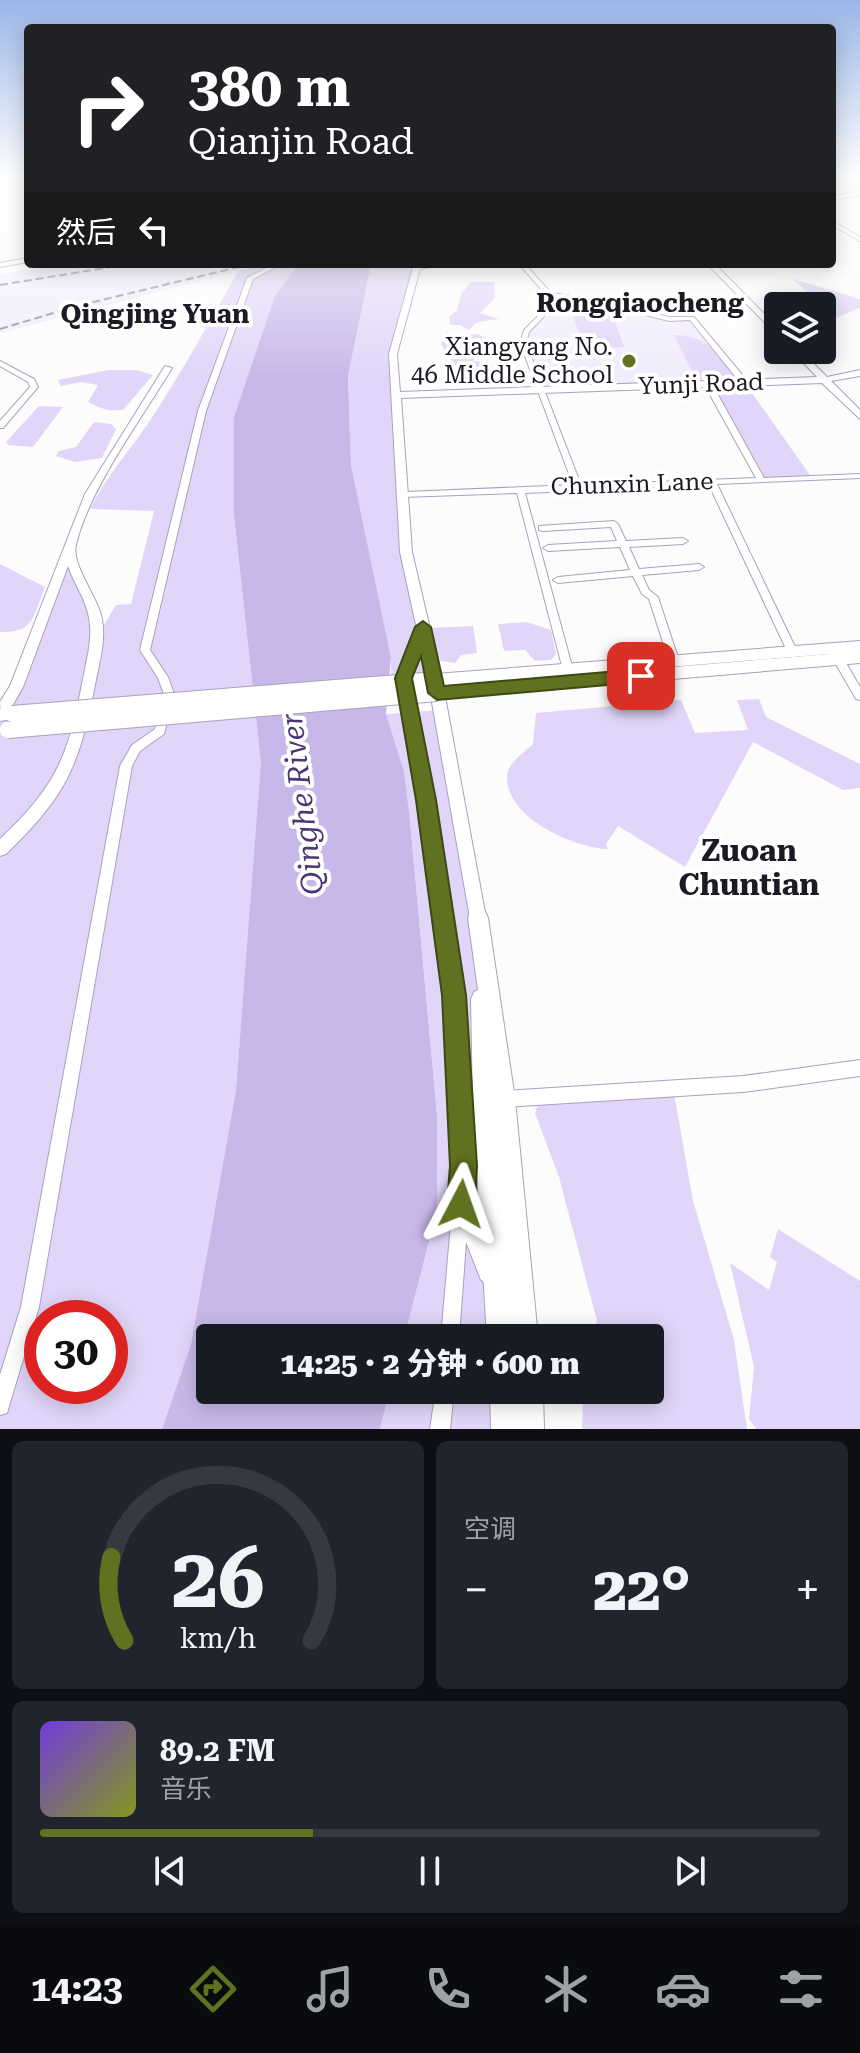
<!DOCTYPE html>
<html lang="zh">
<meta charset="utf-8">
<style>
body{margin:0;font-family:"Roboto Serif","Noto Sans SC",serif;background:#20242c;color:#f1f3f6;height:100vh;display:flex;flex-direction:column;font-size:30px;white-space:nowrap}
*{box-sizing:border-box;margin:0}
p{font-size:26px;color:#9ea1a6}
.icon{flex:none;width:44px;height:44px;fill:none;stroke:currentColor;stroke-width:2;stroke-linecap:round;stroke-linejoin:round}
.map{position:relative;height:1429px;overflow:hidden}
.drawer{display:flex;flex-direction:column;gap:12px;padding:12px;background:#0d0f14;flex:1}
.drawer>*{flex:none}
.top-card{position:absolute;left:24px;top:24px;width:812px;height:244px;border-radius:8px;box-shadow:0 4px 20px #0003;background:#202124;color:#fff;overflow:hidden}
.tools{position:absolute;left:764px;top:292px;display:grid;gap:16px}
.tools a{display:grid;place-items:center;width:72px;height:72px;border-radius:8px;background:#171b24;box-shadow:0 4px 20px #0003;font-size:40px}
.speed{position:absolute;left:24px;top:1300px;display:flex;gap:16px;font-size:40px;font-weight:700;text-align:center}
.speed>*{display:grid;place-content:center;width:104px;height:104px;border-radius:50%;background:#171b24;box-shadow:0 4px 20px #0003;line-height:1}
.speed .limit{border:12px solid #d22;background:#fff;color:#111}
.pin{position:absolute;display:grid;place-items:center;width:68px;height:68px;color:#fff;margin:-34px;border-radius:16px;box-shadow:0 4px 12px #0006}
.me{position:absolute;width:88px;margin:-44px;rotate:4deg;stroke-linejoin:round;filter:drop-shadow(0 0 6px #0008)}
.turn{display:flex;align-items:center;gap:28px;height:168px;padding:0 32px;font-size:36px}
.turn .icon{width:104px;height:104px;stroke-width:2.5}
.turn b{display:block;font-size:56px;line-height:68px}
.then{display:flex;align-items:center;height:76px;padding:0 32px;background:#0003;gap:16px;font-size:30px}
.big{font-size:60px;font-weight:800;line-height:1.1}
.drawer .tile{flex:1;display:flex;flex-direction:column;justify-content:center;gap:12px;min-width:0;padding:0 28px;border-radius:12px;background:#20242c}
.drawer .dial{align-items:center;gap:0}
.dial svg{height:208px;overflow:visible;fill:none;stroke:#363941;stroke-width:7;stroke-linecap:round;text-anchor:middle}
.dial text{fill:#f1f3f6;stroke:none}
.song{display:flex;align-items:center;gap:24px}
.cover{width:96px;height:96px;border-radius:12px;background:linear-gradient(135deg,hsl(260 70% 55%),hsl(70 70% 35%))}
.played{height:8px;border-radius:4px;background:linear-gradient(90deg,#60711f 35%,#363941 35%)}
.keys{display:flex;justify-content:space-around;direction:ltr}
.heat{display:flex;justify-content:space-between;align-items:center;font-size:44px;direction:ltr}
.drawer .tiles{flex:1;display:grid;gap:12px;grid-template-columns:1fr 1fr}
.tile:last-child{grid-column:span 2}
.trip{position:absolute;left:196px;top:1324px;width:468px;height:80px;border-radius:8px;background:#171b24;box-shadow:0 4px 20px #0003;font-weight:800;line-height:80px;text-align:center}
.menu{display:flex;height:128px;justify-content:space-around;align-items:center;background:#090b0e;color:#9ea1a6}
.menu .icon{width:56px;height:56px}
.menu .selected{color:#60711f}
.menu b{font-size:36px;color:#f1f3f6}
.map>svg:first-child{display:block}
.built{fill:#f1ecfc}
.green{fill:#e1d6f9;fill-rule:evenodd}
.water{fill:#c8b8e9}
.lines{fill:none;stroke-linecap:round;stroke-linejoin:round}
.minor-casing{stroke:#aaa0be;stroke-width:2}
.tertiary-casing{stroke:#aaa0be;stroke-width:2}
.secondary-casing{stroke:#aaa0be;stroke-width:2}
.primary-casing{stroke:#aaa0be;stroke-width:2}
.trunk-casing{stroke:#aaa0be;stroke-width:2}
.minor{fill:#fff;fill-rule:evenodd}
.tertiary{fill:#fff;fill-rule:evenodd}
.secondary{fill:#fff;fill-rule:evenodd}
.primary{fill:#fff;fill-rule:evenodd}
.trunk{fill:#fff;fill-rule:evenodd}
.rail{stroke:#8e8c92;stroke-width:2;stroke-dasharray:8 4;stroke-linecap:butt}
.primary-bridge-casing{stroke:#aaa0be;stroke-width:18;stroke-linecap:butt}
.primary-bridge{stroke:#fff;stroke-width:16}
.route{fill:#60711f;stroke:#3e4914;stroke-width:2}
.poi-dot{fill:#60711f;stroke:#fff;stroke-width:3}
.labels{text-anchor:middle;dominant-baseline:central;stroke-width:8;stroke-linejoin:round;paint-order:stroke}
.far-poi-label{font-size:24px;fill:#1d1a25;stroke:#fff;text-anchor:end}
.far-street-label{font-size:24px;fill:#1d1a25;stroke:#fff}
.far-neighbourhood-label{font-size:26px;font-weight:bold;fill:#1d1a25;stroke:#fff}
.water-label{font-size:30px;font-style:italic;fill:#4e3672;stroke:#fff}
.neighbourhood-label{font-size:30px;font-weight:bold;fill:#1d1a25;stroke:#fff}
</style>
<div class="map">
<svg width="860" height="1429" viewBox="0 0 860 1429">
<rect width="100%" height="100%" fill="#fcfcfc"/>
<!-- built -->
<g class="built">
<path d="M65,264H266L0,333V274Z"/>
<path d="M578,303L604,304L663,319H692L743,382L545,387L539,385L526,341L528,333L555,310Z"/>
</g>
<!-- green -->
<g class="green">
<path d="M266,264H298L275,296L234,516L262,770L236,1088L191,1344L162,1429H0V714L71,547L98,635L116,605L131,604L154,511L90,509C107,474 134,446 155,413C185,367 211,318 239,270ZM42,1318H110V1386H42Z"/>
<path d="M371,264H418L393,354L406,552L434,672L391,677V657L351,465L348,376Z"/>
<path d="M793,279L860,299V308L835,318Z"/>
<path d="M471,282H494L495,298L480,313L499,319L477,322L469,330L460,325H450L449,317L457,310L461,294Z"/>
<path d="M589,304L611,310L624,347L598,348L582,341L571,311L577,305Z"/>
<path d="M447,332L457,335L477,334L502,344L476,347L478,354L473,361L486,362L495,368L444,371V367L453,362L441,344Z"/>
<path d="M674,335C708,336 717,352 738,378L696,379Z"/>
<path d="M108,370H136L153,375L124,409C111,413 100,408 88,402L98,385L81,382L61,386L58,380Z"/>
<path d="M745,383L812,478L761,480L708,384Z"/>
<path d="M39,406L63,407L33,447L8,445L6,442Z"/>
<path d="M94,422L111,424L116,429L102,458L75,462L56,456L59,451L76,447Z"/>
<path d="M0,564L45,587C33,616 35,633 0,632Z"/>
<path d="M527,622L551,630L556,654L551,660L535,661L525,650L504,651L498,624Z"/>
<path d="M473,626L477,653L461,655L455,663L441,661L434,649L429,628Z"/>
<path d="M759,699L766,717L860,764V788L843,790L753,742L685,867L618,826L606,844L608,849C575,848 506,818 507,777C507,763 524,753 533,744L536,713L681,700L695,733L748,730L737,700Z"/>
<path d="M440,710L478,918L500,1338H404L437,1211V1115L410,821L386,714Z"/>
<path d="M673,1088L693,1201L734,1340L747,1429H582L583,1390H650V1338H593L597,1321L559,1177L535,1113L541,1096Z"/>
<path d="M778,1229L860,1281V1429H756L749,1419L754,1367L730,1263L769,1290L777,1262L770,1257Z"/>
<path d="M390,1390H504L505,1429H380Z"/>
</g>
<!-- water -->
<path class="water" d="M298,264H371L348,376L351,465L391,657L386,714L404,772L410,821L437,1115V1211L404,1338H210V1390H390L380,1429H162L191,1344L236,1089L261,763L234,516V417L275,296Z"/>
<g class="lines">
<!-- minor casing -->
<g class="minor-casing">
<g id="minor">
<path d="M832,221L860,237V241L832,225Z"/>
<path d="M274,264H282L253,279L206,411L150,650L168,677L174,694L164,734L140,751L132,766L39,1307L9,1406L7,1413L0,1415V1375L21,1307L120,766L132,745L155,729L164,694L158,678L140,650L198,411L247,278Z"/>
<path d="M519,264H525L551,293L605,301L669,317H694L749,383L742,385L690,320L669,321L605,305L553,297L555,305L529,332L526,343L581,485L756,478L704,384L708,382L712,384L764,478L860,474V478L717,484L797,651L796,654L792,655L787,651L709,485L525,493L573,670L568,674L563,670L517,493L402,497L401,495L405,492L573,485L520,343L524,330L549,305L546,295Z"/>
<path d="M0,361L34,379L38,387L3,428H0V421L30,387L28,382L0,366Z"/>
<path d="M614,521L618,524L626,541L683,538L688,541L683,544L629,547L639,569L699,564L704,567L699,570L642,575L649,590L658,597L679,661L678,664L674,665L669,661L649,599L642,594L633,576L558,583L553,580L558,577L630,570L620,547L548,551L543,548L548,545L617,541L611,527L542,531L539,530V526Z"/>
<path d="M423,623L428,627L409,678L432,800L461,995L472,1166L469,1205L496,1274L493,1280L487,1283L481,1280L466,1242L459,1338H441L456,1166L447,995L420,800L399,678L418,627Z"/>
<path d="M838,655L842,656L860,687V700L856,699L833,659Z"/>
<path d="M860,1060V1076L743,1092L504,1107L499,1104L496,1099L499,1094L504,1091L743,1076Z"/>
<path d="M436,1390H454L450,1429H430Z"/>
</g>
</g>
<!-- tertiary casing -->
<g class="tertiary-casing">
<g id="tertiary">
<path d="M860,191V195L832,200V196Z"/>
<path d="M28,258V262L0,267V263Z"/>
<path d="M414,264H446L420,269L397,354L400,392L817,377L791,350H800L827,377L860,370V376L831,381L860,410V419L822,383L401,398L412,552L442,680L486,918L484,924L478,926L472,924L470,918L428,680L400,552L389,354Z"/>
<path d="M707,264H715L778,328V336Z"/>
<path d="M165,366L172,368C142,418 89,489 76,545C71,565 98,597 102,619C106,641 99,664 95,685C79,767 66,796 6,854L0,856V839C58,784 68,756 83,679C87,658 93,638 89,618C86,599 74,584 68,566L23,687L6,717L1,718L0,702L10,686L85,494Z"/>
</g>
</g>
<!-- secondary casing -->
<g class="secondary-casing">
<g id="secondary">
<path d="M478,909L485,911L488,918L515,1099L538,1338H487L473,1105L471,999L474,992L478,990L468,918L471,911Z"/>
<path d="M490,1390H543L544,1429H491Z"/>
</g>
</g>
<!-- primary casing -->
<g class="primary-casing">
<g id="primary">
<path d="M28,177V180L0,183V179Z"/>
<path d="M848,177L860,178V183L848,179Z"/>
<path d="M860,641V663L437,699L429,693L437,687L853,652L435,686L427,680L435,674Z"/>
<path d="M12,708L18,710L20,714L18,718L0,721V709Z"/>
</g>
</g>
<!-- trunk casing -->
<g class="trunk-casing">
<path id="trunk" d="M835,177H845L860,186V191Z"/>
</g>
<!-- minor -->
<use href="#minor" class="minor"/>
<!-- tertiary -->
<use href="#tertiary" class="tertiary"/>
<!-- secondary -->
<use href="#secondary" class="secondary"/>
<!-- primary -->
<use href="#primary" class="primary"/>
<!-- trunk -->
<use href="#trunk" class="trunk"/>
<!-- rail -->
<g class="rail">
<path d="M0,285L130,264"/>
<path d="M0,329L77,306L251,264"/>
</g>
<!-- primary-bridge casing -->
<g class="primary-bridge-casing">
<g id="primary-bridge">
<path d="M12,714L435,680"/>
<path d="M8,730L437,693"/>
</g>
</g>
<!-- primary-bridge -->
<use href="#primary-bridge" class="primary-bridge"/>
</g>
<!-- sky -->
<linearGradient id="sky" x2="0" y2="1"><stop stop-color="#9bb6e8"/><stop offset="0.47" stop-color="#fefefe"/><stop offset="1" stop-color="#fefefe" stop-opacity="0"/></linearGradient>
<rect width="860" height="377" fill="url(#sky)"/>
<!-- route -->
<path class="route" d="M423,621L431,627L444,686L641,669L650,676L641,682L437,700L428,693L421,656L412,678L436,800L466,995L477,1166L475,1204L470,1213L461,1217L451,1213L447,1204L450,1166L442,995L416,800L395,678L415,627Z"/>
<!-- markers -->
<circle class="poi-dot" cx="629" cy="361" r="8"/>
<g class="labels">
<!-- far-poi labels -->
<g class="far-poi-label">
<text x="613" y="347">Xiangyang No.<tspan x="613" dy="28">46 Middle School</tspan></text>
</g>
<!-- far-street labels -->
<g class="far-street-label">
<text transform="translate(701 384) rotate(-2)">Yunji Road</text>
<text transform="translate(632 484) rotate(-2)">Chunxin Lane</text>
</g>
<!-- far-neighbourhood labels -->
<g class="far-neighbourhood-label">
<text x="640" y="303">Rongqiaocheng</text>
<text x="155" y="314">Qingjing Yuan</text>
</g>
<!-- water labels -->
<g class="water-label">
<text transform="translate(302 804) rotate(-97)">Qinghe River</text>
</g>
<!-- neighbourhood labels -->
<g class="neighbourhood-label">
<text x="749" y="850">Zuoan<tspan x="749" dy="34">Chuntian</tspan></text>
</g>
</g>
</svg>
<div class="tools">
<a><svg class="icon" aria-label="layers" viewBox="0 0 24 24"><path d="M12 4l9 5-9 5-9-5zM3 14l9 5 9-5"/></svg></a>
</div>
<div class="speed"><div class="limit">30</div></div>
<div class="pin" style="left:641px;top:676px;background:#d93025"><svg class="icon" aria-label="arrive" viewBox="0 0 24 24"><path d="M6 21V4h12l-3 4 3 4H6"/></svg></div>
<svg class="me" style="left:461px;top:1204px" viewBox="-20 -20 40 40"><path d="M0-17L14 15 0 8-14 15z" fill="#60711f" stroke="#fff" stroke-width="4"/></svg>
<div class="trip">14:25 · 2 分钟 · 600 m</div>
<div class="top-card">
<div class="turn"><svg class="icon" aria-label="right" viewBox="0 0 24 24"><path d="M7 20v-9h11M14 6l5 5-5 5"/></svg><div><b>380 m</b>Qianjin Road</div></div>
<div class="then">然后<svg class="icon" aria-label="left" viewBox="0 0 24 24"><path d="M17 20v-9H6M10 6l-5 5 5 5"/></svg></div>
</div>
</div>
<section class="drawer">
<div class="tiles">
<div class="tile dial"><svg viewBox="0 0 100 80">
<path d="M14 69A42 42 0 1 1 86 69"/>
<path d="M14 69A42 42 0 0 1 9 37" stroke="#60711f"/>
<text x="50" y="56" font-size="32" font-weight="700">26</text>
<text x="50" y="72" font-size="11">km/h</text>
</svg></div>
<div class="tile"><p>空调</p>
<div class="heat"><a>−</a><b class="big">22°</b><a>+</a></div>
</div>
<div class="tile">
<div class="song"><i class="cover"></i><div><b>89.2 FM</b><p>音乐</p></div></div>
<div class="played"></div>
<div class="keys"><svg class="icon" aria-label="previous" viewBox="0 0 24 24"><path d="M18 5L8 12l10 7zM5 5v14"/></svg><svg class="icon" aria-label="pause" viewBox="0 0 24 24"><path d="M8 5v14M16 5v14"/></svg><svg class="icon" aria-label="next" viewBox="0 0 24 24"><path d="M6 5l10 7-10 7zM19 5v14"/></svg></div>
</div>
</div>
</section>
<nav class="menu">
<b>14:23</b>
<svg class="icon selected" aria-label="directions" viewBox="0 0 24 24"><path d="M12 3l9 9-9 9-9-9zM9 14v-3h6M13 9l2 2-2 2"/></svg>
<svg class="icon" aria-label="music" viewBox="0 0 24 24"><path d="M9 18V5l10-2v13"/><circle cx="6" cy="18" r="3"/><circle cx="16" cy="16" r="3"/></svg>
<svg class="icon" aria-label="phone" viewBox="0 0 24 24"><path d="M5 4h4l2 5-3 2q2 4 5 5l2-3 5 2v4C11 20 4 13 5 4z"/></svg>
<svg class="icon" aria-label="climate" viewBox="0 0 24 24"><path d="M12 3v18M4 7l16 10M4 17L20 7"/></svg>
<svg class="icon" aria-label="car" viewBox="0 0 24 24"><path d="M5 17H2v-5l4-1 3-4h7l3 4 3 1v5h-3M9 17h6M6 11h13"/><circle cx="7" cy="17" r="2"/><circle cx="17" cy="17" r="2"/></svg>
<svg class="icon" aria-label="filters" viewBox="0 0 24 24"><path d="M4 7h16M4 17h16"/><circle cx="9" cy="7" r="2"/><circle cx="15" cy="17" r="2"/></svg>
</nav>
